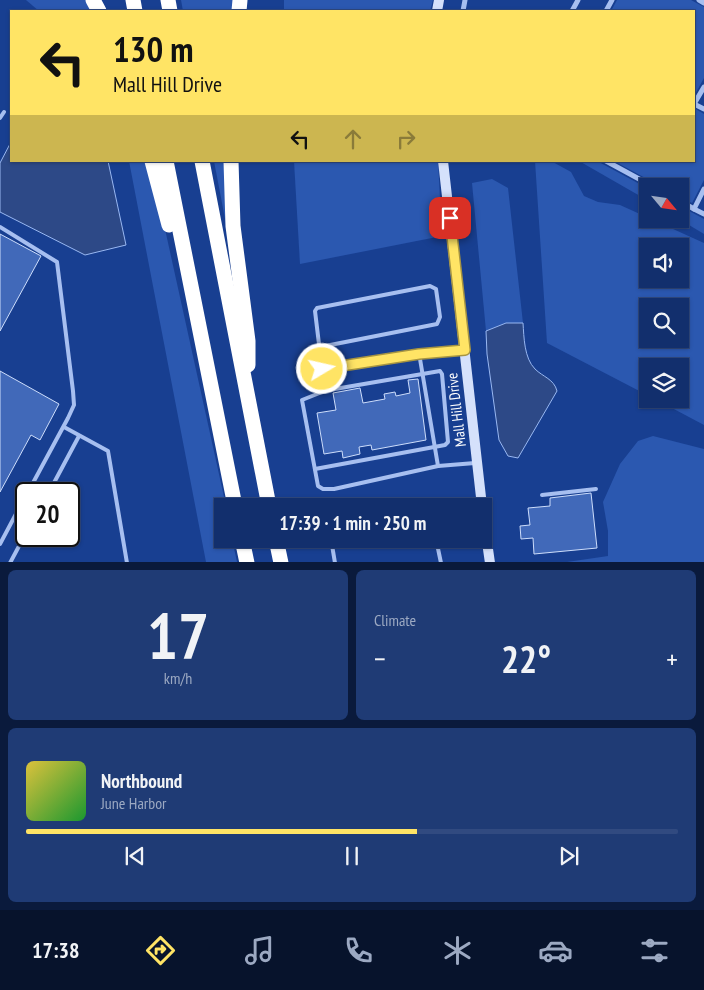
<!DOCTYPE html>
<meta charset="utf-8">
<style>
body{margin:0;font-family:"PT Sans Narrow",sans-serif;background:#1f3b75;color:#f1f3f6;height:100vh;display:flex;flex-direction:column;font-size:19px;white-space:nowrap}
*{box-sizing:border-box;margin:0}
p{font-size:16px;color:#9ca9c2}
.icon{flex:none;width:28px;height:28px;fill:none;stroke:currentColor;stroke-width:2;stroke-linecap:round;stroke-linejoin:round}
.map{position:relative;height:562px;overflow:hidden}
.details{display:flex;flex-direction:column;gap:8px;padding:8px;background:#0a1a3c;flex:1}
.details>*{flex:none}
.hud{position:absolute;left:10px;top:10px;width:685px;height:152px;border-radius:0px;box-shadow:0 1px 4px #0004,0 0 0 1px #314a80;background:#ffe465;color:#111;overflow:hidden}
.needle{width:32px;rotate:119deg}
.fabs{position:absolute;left:639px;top:178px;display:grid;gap:10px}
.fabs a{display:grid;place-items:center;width:50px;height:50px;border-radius:0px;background:#122f6d;box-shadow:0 1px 4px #0004,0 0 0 1px #314a80;font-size:25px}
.speed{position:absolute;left:15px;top:482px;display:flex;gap:10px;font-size:25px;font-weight:700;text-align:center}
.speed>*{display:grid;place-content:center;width:65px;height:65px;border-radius:50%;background:#122f6d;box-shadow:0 1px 4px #0004,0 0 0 1px #314a80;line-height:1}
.speed .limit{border:2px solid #111;border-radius:8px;background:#fff;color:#111}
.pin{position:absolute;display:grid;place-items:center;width:42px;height:42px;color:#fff;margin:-21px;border-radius:10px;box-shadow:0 2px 8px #0006}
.me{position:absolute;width:55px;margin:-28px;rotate:81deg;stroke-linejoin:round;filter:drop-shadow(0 0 4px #0008)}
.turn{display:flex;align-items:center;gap:18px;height:105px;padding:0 20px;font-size:22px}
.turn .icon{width:65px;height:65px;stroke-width:2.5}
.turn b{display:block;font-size:35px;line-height:42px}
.lanes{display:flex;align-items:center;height:48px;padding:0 20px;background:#0003;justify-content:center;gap:25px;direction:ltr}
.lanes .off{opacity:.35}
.big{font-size:38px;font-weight:800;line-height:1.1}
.details .card{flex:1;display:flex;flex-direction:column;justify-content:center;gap:8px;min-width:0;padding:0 18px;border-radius:8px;background:#1f3b75}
.details .dial{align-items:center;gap:0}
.dial b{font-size:65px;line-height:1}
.song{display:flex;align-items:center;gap:15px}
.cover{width:60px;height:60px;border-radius:8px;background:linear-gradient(135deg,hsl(50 70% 55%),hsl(130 70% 35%))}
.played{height:5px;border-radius:2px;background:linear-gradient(90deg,#ffe465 60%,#314a80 60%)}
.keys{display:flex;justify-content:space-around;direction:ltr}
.heat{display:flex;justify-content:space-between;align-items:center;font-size:28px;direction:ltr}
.details .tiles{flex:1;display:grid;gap:8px;grid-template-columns:1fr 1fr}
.card:last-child{grid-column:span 2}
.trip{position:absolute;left:214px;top:498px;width:278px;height:50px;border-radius:0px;background:#122f6d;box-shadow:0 1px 4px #0004,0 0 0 1px #314a80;font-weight:800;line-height:50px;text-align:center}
.menu{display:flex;height:80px;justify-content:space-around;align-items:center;background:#07132c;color:#9ca9c2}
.menu .icon{width:35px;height:35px}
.menu .current{color:#ffe465}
.menu b{font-size:22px;color:#f1f3f6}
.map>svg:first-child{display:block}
.green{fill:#2b58b0;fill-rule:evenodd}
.water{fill:#2d4987;stroke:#99b8f2}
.building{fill:#4169b9;stroke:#cdddfb}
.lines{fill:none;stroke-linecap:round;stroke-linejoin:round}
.lane{stroke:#a7bff0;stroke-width:4}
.street{stroke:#a7bff0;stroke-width:5}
.secondary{stroke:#d5e1fb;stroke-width:10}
.highway{stroke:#fff;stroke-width:15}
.route-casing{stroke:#a69442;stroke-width:12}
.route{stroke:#ffe465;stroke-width:9}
.labels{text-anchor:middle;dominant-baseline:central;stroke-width:4;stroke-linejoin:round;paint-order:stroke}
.street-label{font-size:15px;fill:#fff;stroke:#183f91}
</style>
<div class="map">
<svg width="704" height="563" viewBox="0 0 704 563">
<rect width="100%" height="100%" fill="#183f91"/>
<!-- green -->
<g class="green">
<path d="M26,0H88L94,11H39Z"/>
<path d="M181,0H238V11H183Z"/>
<path d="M284,0H433L430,11H284Z"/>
<path d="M617,0H691L704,7V78L694,96V11H611Z"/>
<path d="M694,108L704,114V180L692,203L680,197V186H660L614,161H694Z"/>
<path d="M129,161H150L226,506H222V539H232L237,562H206Z"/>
<path d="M214,161H227L226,224Z"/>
<path d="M294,161H438L442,236L300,264Z"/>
<path d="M535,161H551L571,172L584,196L598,202L620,205L704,243V425L655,399H680V366H648L647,395L547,343ZM648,246H680V279H648ZM648,306H680V339H648Z"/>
<path d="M579,161H597L647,188V200Z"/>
<path d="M492,179L508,188L523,323H506L486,331L472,183Z"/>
<path d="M680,206L704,219V234L679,219Z"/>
<path d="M653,436L704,449V562H567L608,556V531L603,502L620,464L638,441Z"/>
</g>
<!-- water -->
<g class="water">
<path d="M11,142V161H108L126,245L85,255L0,212V163Z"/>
<path d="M506,323H523C524,337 524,358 535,369C543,377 554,379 557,391L518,458L508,456L499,440L487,354L486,331Z"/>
</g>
<!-- building -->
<g class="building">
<path d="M0,234L41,256L0,331Z"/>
<path d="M0,371L59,404L40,440L31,435L0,492Z"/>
<path d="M418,379L426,440L372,450L371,445L359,447L360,454L343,458L342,451L324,454L317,413L336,410L333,393L360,388L363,403L385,399L384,394L395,392L396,396L410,393L408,380Z"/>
<path d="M591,493L597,548L534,554L533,538L521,539L520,526L530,525L528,508L550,506V498Z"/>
</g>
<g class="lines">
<!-- lane -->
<g class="lane">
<path d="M0,118L4,112"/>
<path d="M0,227L57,262L73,391L74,405L68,418L27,494"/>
<path d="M320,347L437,324L440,317L436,289L430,286L317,308L315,311L322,369"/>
<path d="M419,353L322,369V392L302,400L318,486L323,489H334L438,466L475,463"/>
<path d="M64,427L108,451L127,563"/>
<path d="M438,466L419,353L462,350"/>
<path d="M315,469L445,445L448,442L442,374L440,371L323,391"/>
<path d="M30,488L42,494"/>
<path d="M48,494L79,436"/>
<path d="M542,495L596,489"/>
<path d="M331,539L335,563"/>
<path d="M436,539L441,563"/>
<path d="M0,544L26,495"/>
<path d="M10,563L26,533"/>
</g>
<!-- street -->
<g class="street">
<path d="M699,0L704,3"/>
<path d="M463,11L465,0"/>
<path d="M572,11L578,0"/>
<path d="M606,11L612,0"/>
<path d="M704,87L694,104L704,109"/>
<path d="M606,161L652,186"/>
<path d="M680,201L694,209L704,189"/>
<path d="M694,209L704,214"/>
</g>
<!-- secondary -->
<g class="secondary">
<path d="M437,11L439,0"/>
<path d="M443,161L482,506"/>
<path d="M482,507L490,563"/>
</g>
<!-- highway -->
<g class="highway">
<path d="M93,0L99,11"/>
<path d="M133,0L135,11"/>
<path d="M168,0L170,11"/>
<path d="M239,11L240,0"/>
<path d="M152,161L169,225"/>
<path d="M166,161L235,506"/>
<path d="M202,161L269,506"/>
<path d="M231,161L233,226L248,341V365"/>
<path d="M242,539L247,563"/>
<path d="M276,539L281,563"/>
</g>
</g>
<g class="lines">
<!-- route casing -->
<g class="route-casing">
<path id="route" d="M322,369L419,354L465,350L450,218"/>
</g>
<!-- route -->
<use href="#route" class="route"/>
</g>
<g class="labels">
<!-- street labels -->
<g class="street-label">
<text transform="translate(456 410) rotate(-97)">Mall Hill Drive</text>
</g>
</g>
</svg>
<div class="fabs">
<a><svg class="needle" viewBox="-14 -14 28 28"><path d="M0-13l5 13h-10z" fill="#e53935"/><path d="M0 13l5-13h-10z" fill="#9ca9c2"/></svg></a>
<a><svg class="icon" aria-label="sound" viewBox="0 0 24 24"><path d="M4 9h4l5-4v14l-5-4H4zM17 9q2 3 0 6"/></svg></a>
<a><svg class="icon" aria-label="search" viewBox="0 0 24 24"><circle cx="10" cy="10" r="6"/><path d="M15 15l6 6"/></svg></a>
<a><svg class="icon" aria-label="layers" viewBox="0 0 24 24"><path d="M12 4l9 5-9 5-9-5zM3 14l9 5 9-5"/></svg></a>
</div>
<div class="speed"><div class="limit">20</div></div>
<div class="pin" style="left:450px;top:218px;background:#d93025"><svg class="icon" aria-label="arrive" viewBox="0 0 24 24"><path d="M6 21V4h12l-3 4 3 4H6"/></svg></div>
<svg class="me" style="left:322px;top:369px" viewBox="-20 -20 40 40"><circle r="17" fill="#ffe465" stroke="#fff" stroke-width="3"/><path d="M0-11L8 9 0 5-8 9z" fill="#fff"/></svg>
<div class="trip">17:39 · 1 min · 250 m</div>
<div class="hud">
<div class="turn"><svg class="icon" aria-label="left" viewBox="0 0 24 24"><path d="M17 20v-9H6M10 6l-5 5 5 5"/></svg><div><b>130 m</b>Mall Hill Drive</div></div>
<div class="lanes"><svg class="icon" aria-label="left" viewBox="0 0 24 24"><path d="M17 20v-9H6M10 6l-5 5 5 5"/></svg><svg class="icon off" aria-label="ahead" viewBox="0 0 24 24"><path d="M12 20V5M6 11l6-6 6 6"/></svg><svg class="icon off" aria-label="right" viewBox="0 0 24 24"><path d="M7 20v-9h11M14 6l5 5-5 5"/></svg></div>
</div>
</div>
<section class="details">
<div class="tiles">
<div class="card dial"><b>17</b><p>km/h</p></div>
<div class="card"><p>Climate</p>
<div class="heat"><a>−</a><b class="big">22°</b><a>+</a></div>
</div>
<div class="card">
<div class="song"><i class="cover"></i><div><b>Northbound</b><p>June Harbor</p></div></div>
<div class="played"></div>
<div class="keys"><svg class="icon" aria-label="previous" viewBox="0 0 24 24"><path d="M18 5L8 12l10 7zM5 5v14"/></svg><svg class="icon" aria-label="pause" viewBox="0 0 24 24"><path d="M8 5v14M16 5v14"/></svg><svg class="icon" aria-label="next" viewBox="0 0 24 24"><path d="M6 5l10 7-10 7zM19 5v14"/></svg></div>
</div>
</div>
</section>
<nav class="menu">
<b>17:38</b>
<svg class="icon current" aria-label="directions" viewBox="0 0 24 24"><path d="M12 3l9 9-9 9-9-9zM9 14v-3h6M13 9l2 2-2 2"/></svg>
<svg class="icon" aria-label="music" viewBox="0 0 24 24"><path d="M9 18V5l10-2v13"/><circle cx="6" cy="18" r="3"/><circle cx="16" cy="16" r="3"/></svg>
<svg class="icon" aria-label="phone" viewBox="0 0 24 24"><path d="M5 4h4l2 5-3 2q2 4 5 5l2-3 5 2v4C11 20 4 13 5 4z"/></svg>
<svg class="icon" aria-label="climate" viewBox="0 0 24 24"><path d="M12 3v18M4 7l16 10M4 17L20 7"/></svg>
<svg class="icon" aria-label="car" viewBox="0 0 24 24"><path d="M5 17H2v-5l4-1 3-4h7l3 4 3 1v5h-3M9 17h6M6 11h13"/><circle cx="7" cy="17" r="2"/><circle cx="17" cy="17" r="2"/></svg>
<svg class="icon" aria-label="filters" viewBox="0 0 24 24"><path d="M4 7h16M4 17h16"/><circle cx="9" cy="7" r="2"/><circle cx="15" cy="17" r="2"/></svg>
</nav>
